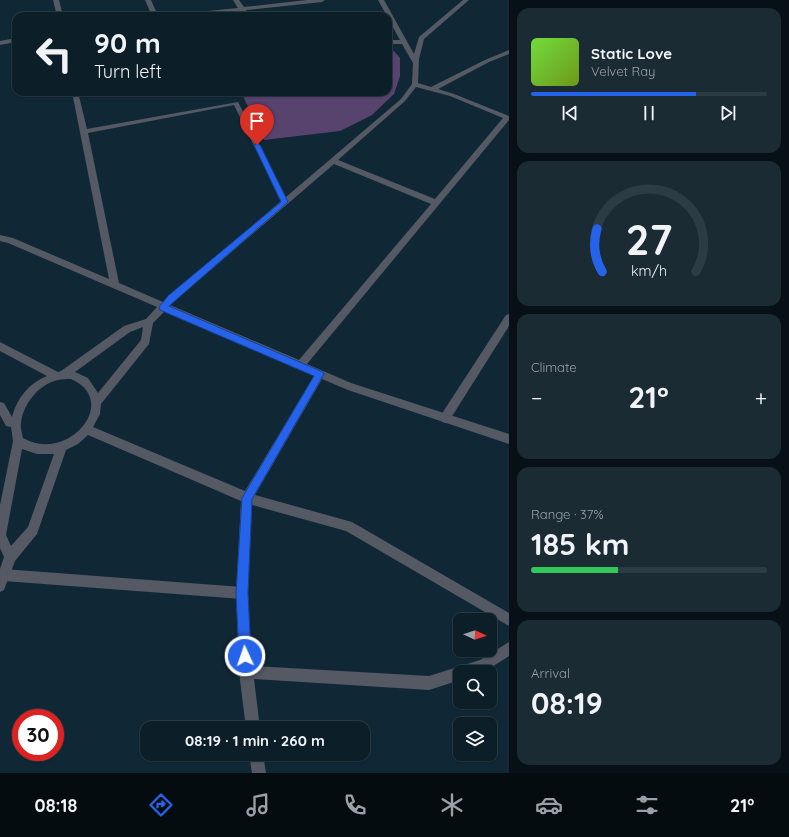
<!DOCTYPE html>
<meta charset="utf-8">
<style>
body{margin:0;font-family:Quicksand,sans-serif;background:#1a2b34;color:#f1f3f6;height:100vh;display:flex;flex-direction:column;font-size:15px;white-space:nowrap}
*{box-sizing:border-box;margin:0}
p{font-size:13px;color:#9aa2a8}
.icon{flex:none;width:22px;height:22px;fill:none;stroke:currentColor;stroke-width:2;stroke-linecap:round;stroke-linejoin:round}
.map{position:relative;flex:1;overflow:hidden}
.sheet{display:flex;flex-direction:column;gap:8px;padding:8px;background:#071016;width:280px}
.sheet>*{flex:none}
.guide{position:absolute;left:12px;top:12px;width:380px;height:84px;border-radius:12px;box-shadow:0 1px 3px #0004,0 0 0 1px #2c3c45;background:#0c1e28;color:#f1f3f6;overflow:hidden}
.needle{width:26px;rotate:93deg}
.tools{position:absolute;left:453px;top:613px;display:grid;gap:8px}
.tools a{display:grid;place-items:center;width:44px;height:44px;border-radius:8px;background:#0c1e28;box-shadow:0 1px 3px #0004,0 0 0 1px #2c3c45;font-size:20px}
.speed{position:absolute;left:12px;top:709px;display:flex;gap:8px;font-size:20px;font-weight:700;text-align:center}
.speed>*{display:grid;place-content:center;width:52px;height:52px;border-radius:50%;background:#0c1e28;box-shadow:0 1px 3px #0004,0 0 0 1px #2c3c45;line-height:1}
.speed .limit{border:6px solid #d22;background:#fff;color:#111}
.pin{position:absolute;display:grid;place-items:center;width:34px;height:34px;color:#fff;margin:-41px -17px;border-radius:50% 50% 50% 0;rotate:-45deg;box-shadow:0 0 4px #0007}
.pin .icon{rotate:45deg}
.me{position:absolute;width:44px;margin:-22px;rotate:357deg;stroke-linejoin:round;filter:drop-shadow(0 0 3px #0008)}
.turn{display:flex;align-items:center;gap:14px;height:84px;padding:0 16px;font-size:18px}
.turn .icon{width:52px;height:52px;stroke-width:2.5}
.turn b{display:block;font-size:28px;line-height:34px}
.big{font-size:30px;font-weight:800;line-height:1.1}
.sheet .widget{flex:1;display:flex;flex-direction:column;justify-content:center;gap:6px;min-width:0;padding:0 14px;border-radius:12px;background:#1a2b34}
.sheet .dial{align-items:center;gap:0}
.dial svg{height:104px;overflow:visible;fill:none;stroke:#2c3c45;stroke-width:7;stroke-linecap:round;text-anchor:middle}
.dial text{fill:#f1f3f6;stroke:none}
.song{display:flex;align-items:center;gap:12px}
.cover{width:48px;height:48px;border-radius:6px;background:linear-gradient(135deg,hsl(100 70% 55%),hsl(80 70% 35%))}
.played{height:4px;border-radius:2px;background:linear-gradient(90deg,#2563eb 70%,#2c3c45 70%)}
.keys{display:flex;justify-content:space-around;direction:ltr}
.heat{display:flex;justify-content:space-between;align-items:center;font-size:22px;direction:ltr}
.charge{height:6px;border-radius:3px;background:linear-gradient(90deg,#34c759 37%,#2c3c45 0)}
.trip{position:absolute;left:140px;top:721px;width:230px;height:40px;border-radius:12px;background:#0c1e28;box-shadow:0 1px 3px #0004,0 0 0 1px #2c3c45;font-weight:800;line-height:40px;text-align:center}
.menu{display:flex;height:64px;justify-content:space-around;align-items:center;background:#050c10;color:#9aa2a8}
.menu .icon{width:28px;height:28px}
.menu .on{color:#2563eb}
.menu b{font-size:18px;color:#f1f3f6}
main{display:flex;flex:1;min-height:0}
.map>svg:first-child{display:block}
.green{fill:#58436e}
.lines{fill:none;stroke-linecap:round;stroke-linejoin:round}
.lane{fill:#555963;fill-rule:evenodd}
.street{fill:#555963;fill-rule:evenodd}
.route{fill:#2563eb;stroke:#184099}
</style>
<main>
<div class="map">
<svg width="509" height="773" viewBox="0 0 509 773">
<rect width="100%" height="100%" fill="#102836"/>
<!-- green -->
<path class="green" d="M388,49H392L400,58V76L394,94L372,115L340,131L264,140L241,92H388Z"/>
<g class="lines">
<!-- lane -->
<g class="lane">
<path d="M509,314V326L449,421L445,423L441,421L440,418L441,415L506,315Z"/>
<path d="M4,569L242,587L246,589L248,593L246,597L242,599L4,581L0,579V571Z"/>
</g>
<!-- street -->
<g class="street">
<path d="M53,0H59L63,16H57Z"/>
<path d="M145,0H151L158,16H152Z"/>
<path d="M233,0H239L244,7L307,0H325L322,2L246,10L250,16H244L241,11L194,16H175L178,14L238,8Z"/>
<path d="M378,0H384L414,54L419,37L463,0H469L424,39L419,59L418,83L431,87L485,60L509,50V54L489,62L438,89L454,94L509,116V120L307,364L351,383L509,434V444L348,390L322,379L255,495L352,522L509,613V626L346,531L252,505L248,593L252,666L429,676L480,660L509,642V656L484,672H460V680L429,690L254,679L260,728H246L239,672L236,593L241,501L88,435L78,444L66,450L37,534L15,561L4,590L0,592V569L4,557L0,548V505L13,441L11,427L6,426L0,415V402L4,403L12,417C17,398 29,383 47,376L0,351V342L58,372L61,371L124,326L146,319L157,307L8,243L0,241V235L13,238L109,279L72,92H78L87,129L238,102L286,197L401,99L412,84L413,63L402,44H388V40H400ZM416,87L450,96L503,118L435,199L338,160L405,101ZM234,105L281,201L163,302L119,283L88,133ZM334,164L431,204L299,360L170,305ZM165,311L314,376L245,491L93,427L100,414L101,404L149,344L153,323ZM143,327L141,340L98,393L88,378L75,372L130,332ZM71,379C121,401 68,464 23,438C22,433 20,427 21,423C23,404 39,384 58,380C62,379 67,379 71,379ZM22,449L37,454H54L28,527L11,546L6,535Z"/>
<path d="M16,38V42L0,45V41Z"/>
<path d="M249,754H263L266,773H252Z"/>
</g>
</g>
<!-- route -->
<path class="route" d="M257,143L260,145L288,202L169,306L323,372L324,374L252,499L248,593L251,656L250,661L245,662L241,661L239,656L236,593L242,498L314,376L160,310L159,307L169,295L281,202L254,145Z"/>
</svg>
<div class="tools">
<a><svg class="needle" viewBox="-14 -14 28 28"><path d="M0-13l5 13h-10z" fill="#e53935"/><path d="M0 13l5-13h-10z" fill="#9aa2a8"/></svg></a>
<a><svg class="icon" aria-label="search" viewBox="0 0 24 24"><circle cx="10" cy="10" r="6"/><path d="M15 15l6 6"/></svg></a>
<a><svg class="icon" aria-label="layers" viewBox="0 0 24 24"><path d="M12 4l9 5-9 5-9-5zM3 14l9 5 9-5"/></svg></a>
</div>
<div class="speed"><div class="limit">30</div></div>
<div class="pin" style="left:257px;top:145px;background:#d93025"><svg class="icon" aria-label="arrive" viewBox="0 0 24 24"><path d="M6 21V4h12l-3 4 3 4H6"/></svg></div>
<svg class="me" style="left:245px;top:656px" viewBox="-20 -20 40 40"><circle r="17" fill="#2563eb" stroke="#fff" stroke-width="3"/><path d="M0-11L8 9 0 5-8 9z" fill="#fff"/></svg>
<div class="trip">08:19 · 1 min · 260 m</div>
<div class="guide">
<div class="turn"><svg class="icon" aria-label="left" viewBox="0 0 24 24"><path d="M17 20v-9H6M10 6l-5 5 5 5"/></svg><div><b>90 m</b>Turn left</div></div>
</div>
</div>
<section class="sheet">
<div class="widget">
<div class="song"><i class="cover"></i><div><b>Static Love</b><p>Velvet Ray</p></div></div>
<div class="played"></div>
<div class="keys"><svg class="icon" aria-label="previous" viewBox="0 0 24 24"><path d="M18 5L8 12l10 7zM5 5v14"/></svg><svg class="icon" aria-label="pause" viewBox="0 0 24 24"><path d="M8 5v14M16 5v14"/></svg><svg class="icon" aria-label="next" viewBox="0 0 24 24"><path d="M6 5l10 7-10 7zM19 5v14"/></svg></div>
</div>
<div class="widget dial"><svg viewBox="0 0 100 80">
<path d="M14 69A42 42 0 1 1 86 69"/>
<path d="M14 69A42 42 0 0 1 10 36" stroke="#2563eb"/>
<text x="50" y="56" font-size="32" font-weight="700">27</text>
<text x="50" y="72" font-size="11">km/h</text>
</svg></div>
<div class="widget"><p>Climate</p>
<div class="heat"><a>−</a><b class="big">21°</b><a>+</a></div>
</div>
<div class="widget"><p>Range · 37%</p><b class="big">185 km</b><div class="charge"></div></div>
<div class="widget"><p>Arrival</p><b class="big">08:19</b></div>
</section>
</main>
<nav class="menu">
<b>08:18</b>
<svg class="icon on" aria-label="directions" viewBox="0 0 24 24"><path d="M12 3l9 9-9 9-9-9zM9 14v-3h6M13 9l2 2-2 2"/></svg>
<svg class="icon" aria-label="music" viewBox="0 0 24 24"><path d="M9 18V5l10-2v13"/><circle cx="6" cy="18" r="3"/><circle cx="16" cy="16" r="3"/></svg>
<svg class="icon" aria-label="phone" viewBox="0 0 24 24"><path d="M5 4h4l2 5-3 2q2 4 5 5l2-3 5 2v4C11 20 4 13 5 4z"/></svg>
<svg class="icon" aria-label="climate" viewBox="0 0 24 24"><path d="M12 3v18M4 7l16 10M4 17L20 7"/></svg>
<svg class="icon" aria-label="car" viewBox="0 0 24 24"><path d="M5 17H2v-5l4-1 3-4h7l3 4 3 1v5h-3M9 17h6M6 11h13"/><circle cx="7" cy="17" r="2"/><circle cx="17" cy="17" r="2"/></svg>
<svg class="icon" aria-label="filters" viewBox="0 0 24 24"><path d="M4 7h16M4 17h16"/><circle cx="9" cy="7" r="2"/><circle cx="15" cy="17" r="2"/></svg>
<b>21°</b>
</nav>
